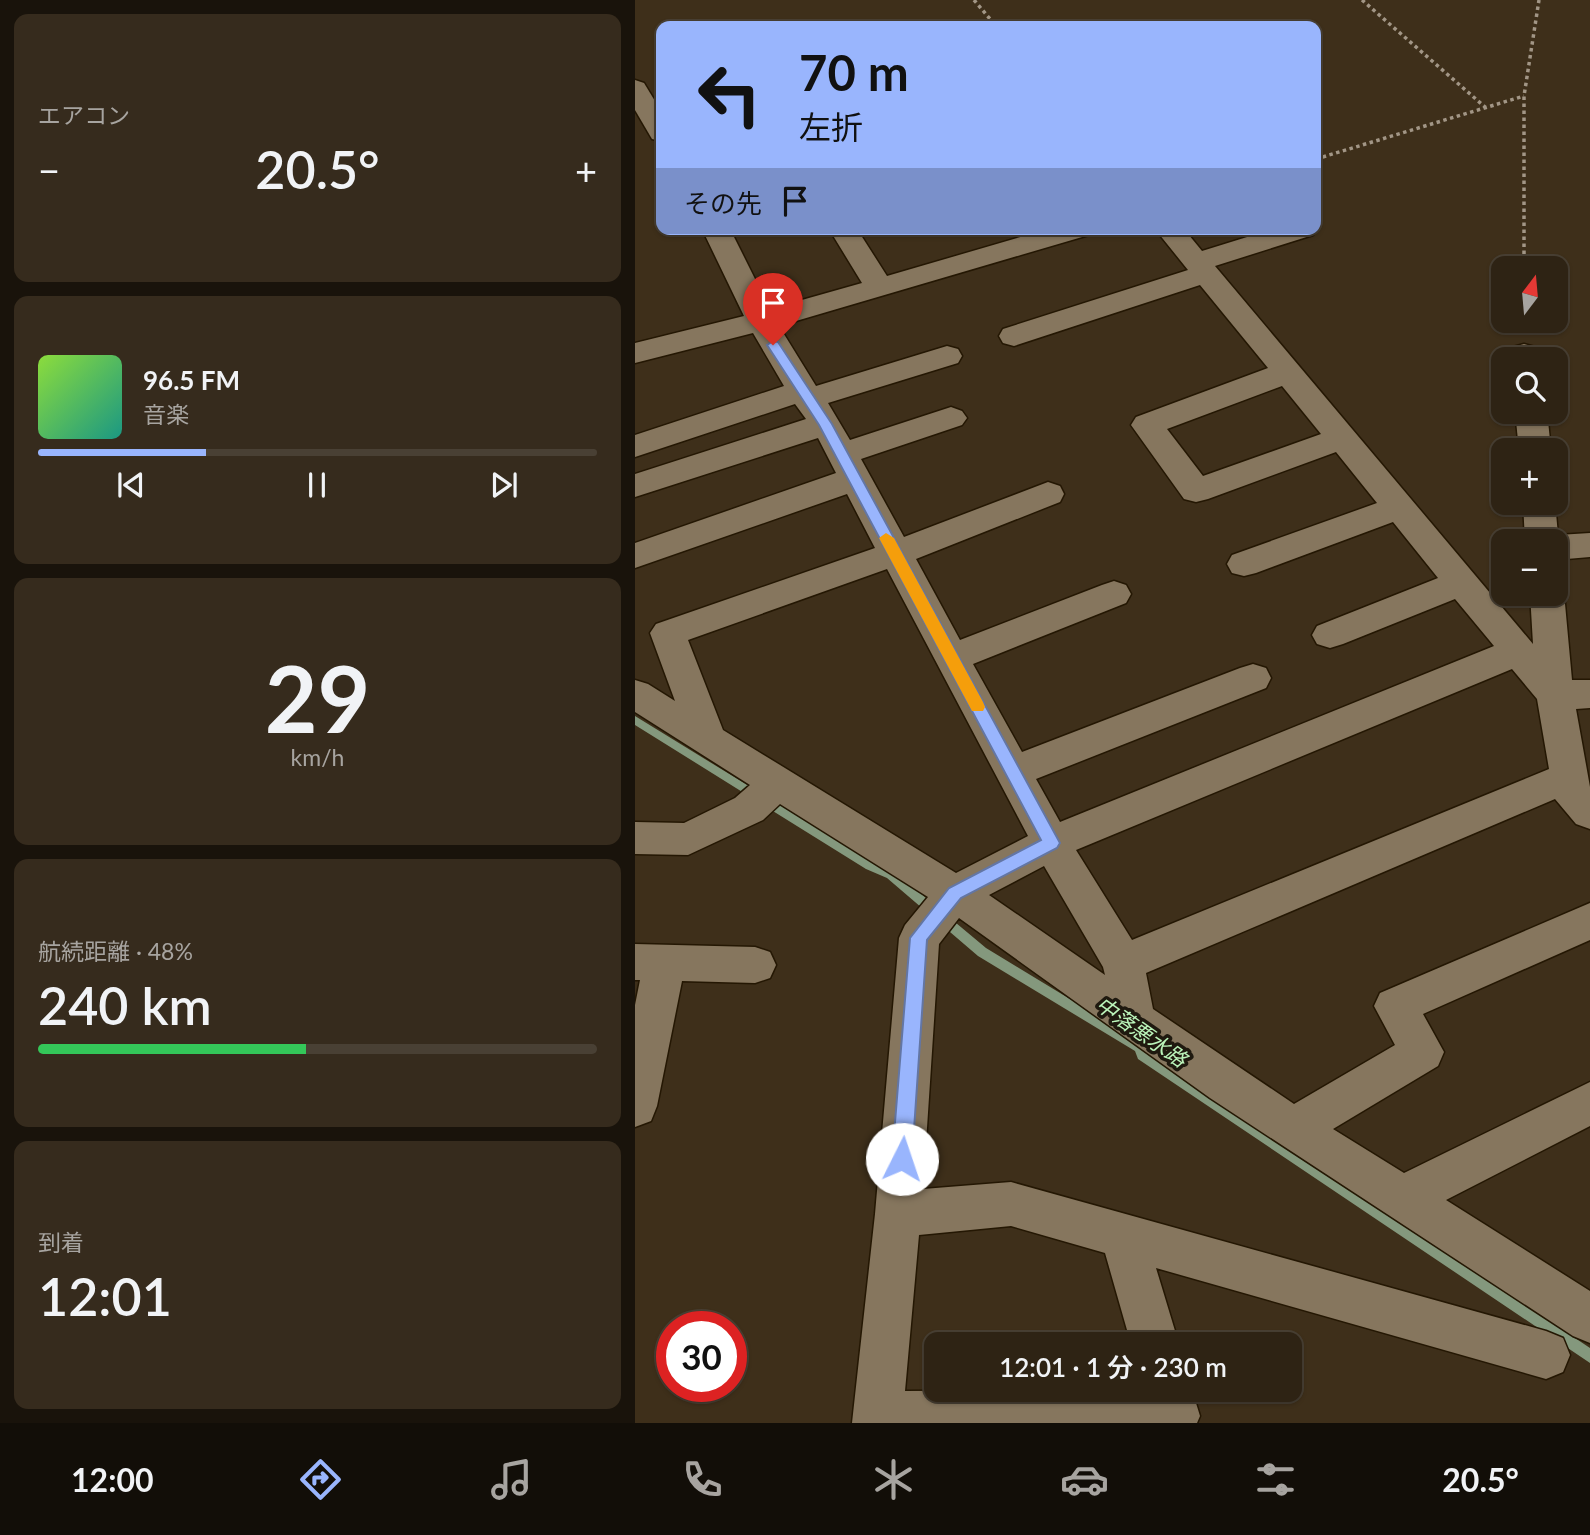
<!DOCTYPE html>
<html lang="ja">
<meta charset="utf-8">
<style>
body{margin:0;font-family:Lato,"Noto Sans JP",sans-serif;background:#362b1d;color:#f1f3f6;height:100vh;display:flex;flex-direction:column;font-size:26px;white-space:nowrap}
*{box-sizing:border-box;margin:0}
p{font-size:23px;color:#a7a4a0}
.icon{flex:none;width:38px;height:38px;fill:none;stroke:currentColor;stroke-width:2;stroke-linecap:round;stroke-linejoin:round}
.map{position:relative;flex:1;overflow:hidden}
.side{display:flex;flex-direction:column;gap:14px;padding:14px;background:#19130b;width:635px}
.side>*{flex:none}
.top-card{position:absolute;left:21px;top:21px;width:665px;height:214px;border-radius:14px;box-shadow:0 2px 5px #0004,0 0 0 2px #494034;background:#99b5fd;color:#111;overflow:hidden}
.needle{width:46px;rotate:16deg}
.fabs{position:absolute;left:856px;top:256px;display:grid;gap:14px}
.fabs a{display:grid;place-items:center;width:77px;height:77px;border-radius:14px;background:#2e2314;box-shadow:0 2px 5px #0004,0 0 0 2px #494034;font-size:35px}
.speed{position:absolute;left:21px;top:1311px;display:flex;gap:14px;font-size:35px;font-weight:700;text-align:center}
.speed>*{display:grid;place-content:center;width:91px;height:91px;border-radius:50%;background:#2e2314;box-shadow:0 2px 5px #0004,0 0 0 2px #494034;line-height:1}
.speed .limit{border:10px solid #d22;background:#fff;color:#111}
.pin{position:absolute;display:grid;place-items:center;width:60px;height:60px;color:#fff;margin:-72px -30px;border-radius:50% 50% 50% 0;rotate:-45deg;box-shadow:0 0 7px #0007}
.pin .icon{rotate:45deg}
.me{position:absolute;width:77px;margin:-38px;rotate:4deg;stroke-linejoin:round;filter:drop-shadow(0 0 5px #0008)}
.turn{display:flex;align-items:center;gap:24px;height:147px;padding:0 28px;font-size:32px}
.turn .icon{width:91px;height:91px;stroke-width:2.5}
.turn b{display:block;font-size:49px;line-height:60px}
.then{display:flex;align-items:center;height:66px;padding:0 28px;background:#0003;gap:14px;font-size:26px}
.big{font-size:52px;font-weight:600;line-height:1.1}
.side .widget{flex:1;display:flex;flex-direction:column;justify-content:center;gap:10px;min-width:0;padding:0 24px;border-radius:14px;background:#362b1d}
.side .dial{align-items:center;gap:0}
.dial b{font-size:91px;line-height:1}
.song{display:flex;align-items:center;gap:21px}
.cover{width:84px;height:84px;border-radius:10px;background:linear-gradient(135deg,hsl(90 70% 55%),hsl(170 70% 35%))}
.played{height:7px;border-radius:4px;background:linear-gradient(90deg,#99b5fd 30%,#494034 30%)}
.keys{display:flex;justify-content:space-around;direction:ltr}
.heat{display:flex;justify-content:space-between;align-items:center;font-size:38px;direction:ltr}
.charge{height:10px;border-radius:5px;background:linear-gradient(90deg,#34c759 48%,#494034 0)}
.trip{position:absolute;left:289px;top:1332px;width:378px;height:70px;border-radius:14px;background:#2e2314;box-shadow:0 2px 5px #0004,0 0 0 2px #494034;font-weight:600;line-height:70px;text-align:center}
.menu{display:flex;height:112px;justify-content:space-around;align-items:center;background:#120e08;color:#a7a4a0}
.menu .icon{width:49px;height:49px}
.menu .current{color:#99b5fd}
.menu b{font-size:32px;color:#f1f3f6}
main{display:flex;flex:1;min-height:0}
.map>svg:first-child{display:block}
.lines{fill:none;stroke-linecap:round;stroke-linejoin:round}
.stream{fill:#84987d;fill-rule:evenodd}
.minor-casing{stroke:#241703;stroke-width:3}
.path{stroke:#a29686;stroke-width:3.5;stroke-dasharray:3.5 3.5;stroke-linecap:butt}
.minor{fill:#86765e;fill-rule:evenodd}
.route{fill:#99b5fd;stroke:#6376a4;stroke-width:2}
.slow{fill:#f59e0b}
.labels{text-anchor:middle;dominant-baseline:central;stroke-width:7;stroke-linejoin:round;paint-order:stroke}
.water-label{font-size:21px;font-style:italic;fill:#bbf4ba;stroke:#1f190f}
</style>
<main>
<section class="side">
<div class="widget"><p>エアコン</p>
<div class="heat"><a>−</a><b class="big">20.5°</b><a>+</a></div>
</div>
<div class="widget">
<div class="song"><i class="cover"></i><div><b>96.5 FM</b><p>音楽</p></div></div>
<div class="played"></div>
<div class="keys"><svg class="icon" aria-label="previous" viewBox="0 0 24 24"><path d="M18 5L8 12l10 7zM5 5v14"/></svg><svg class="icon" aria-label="pause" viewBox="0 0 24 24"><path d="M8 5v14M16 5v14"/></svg><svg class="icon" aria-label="next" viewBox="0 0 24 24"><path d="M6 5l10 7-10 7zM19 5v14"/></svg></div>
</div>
<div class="widget dial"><b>29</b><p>km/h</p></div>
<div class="widget"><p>航続距離 · 48%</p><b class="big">240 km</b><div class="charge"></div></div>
<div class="widget"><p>到着</p><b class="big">12:01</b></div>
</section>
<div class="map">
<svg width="955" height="1423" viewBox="0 0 955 1423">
<rect width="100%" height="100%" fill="#3e2f1a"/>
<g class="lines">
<!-- stream -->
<path class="stream" d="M0,716L239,863L260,872L351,948L509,1044L512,1052L955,1348V1363L503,1059L500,1051L343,956L252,878L231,869L0,725Z"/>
<!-- minor casing -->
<g class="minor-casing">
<g id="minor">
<path d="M0,80L9,83L26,111V141L17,139L0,110Z"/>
<path d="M681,227L682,229L678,235L580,266L898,644L895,593H920V583L924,584L929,593L937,680H955V708L941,709L955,787V829L941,824L920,799L511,973L518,1009L659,1104L760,1045L739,1006L745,993L955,903V940L788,1014L809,1052L803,1066L698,1129L769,1173L955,1082V1126L811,1200L955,1291V1343L938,1336L575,1098L324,918L304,944L288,1189L376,1182L911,1331L928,1338L935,1355L928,1372L911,1379L521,1268L544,1344H496L470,1253L376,1226L284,1235L270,1391L557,1390L565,1416L562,1423H217L240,1214L264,938L270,925L293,897L145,804L128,820L53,855L0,854V822L49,823L100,798L115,785L0,712V680L13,684L40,701L15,633L21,624L240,548L212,494L0,568V543L201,473L183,438L0,497V474L171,419L160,404L0,457V435L149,386L118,333L0,363V343L109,316L67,229H95L135,309L227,283L194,229H222L252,276L413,229H458L454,235L144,326L181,386L312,346L323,349L327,356L323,363L193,403L215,440L316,407L327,411L332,418L327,425L226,459L269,537L413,482L425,486L429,494L425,502L281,559L325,640L467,585L479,581L491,585L496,594L491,603L338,664L387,752L605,668L618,664L631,668L636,678L631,688L401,779L425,822L859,646L820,599L708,644L695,648L682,644L677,635L682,626L803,578L758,522L621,573L609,576L597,573L592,564L597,555L742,503L701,452L573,499L561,502L549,499L496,425L501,417L633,368L565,285L379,346L368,343L364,336L368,329L553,270L520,229H549L567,251L638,229ZM647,386L686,434L568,476L532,429ZM252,569L393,836L321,873L88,730L53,640ZM877,669L902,699L914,769L497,940L441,850ZM409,866L468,967L470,975L354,895Z"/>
<path d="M889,344L900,347L904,359H874L878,347Z"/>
<path d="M880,411H912L916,450H884Z"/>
<path d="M888,502H920L923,535L955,533V557L920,560V541H890Z"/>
<path d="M0,944L120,947L135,952L141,965L135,978L120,983L47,981L22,1106L16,1121L0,1127V1005L5,980H0Z"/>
</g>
</g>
<!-- path -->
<g class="path">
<path d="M339,0L361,26"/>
<path d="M727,0L850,107"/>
<path d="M681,159L889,96"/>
<path d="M889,268V96L904,0"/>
</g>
<!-- minor -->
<use href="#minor" class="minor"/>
</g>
<!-- route -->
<path class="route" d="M138,341L143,342L197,424L425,843L422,848L326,898L292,940L277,1159L274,1165L267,1168L260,1165L257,1159L275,938L314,888L406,840L184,425L132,345Z"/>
<!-- slow -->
<path class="slow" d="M251,533L259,538L348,702L350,707L348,711H337L244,538Z"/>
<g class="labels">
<!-- water labels -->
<g class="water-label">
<text transform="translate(507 1031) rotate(35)">中落悪水路</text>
</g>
</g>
</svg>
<div class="fabs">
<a><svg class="needle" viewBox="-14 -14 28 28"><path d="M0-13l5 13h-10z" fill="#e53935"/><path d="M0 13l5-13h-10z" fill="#a7a4a0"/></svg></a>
<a><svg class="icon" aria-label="search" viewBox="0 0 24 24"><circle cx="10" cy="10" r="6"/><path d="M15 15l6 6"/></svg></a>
<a>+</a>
<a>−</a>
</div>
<div class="speed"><div class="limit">30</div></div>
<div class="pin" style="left:138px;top:345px;background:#d93025"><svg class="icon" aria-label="arrive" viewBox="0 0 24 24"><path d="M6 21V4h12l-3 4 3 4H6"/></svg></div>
<svg class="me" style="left:267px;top:1159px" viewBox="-20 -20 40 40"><circle r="19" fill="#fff"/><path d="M0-13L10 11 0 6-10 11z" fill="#99b5fd"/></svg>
<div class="trip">12:01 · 1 分 · 230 m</div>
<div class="top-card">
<div class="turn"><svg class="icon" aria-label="left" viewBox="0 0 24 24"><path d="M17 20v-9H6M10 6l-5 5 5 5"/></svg><div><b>70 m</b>左折</div></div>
<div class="then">その先<svg class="icon" aria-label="arrive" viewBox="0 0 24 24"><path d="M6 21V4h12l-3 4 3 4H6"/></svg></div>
</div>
</div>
</main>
<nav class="menu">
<b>12:00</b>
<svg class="icon current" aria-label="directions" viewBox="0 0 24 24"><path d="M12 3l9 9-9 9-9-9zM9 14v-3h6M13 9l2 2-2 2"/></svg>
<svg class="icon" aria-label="music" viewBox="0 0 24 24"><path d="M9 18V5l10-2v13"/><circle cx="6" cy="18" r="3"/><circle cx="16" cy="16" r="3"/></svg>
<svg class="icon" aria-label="phone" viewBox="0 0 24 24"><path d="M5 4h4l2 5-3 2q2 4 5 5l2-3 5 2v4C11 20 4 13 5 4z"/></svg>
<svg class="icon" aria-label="climate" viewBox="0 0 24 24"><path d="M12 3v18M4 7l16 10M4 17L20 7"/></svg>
<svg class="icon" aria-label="car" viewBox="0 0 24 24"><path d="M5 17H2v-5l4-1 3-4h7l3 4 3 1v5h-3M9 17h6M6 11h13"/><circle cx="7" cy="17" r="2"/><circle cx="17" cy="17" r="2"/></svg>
<svg class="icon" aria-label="filters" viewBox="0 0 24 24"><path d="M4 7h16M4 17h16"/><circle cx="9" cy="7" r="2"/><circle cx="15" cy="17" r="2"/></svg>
<b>20.5°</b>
</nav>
